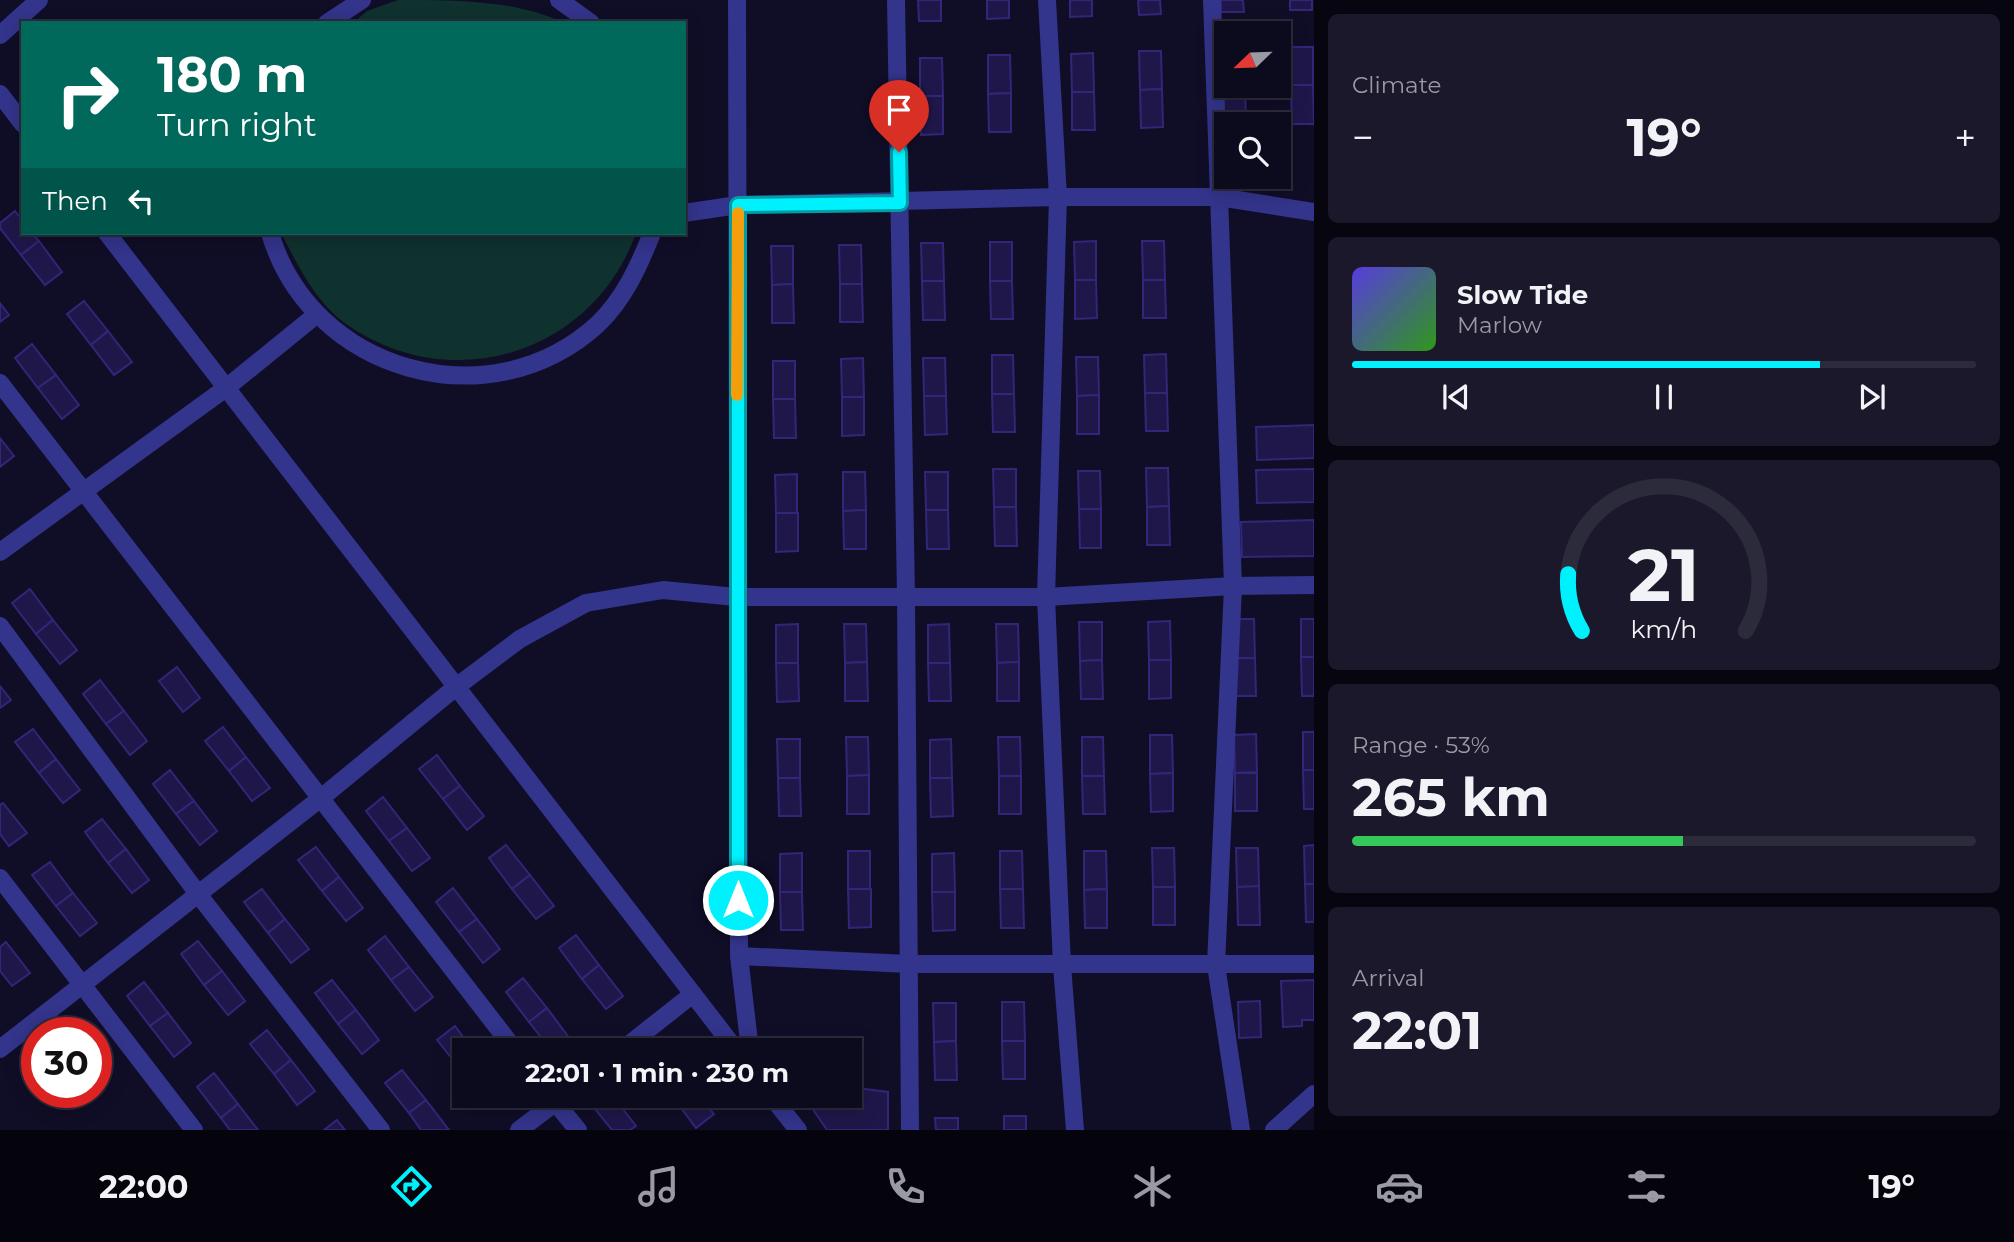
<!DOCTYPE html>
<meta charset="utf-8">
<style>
body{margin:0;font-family:Montserrat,sans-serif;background:#1a182a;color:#f1f3f6;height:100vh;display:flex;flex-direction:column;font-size:26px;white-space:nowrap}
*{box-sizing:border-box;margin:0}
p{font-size:23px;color:#9a9aa4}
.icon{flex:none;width:38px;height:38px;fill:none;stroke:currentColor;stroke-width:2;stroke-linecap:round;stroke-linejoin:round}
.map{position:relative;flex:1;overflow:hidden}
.side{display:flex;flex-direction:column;gap:14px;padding:14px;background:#070610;width:700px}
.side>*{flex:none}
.top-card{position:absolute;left:21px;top:21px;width:665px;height:214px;border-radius:0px;box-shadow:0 4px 18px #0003,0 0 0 2px #2c2b3b;background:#00695c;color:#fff;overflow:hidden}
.needle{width:46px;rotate:247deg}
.controls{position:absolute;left:1214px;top:21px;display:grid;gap:14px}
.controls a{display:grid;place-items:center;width:77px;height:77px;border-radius:0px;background:#0c0a1d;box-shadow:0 4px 18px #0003,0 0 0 2px #2c2b3b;font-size:35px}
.speed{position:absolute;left:21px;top:1017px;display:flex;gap:14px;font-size:35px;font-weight:700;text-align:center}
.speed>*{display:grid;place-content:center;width:91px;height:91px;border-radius:50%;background:#0c0a1d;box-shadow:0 4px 18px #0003,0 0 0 2px #2c2b3b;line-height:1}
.speed .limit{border:10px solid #d22;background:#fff;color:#111}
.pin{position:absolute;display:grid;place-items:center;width:60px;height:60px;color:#fff;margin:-72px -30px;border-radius:50% 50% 50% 0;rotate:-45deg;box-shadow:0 0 7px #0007}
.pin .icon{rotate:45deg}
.me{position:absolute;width:77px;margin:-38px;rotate:0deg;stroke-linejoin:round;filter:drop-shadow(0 0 5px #0008)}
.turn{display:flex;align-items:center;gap:24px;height:147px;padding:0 21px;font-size:32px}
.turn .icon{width:91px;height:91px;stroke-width:2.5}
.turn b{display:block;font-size:49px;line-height:60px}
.then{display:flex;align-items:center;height:66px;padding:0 21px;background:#0003;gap:14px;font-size:26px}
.big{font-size:52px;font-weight:700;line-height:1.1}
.side .card{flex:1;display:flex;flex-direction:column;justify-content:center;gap:10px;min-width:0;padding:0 24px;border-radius:10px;background:#1a182a}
.side .dial{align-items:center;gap:0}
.dial svg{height:182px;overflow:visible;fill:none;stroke:#2c2b3b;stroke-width:7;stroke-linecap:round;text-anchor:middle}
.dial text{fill:#f1f3f6;stroke:none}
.song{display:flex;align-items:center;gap:21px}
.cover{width:84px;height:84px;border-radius:10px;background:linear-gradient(135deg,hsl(250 70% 55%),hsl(110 70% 35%))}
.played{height:7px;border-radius:4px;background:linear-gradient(90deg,#00f1fe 75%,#2c2b3b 75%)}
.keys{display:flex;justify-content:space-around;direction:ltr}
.heat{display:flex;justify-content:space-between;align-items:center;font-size:38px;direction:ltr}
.charge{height:10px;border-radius:5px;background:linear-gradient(90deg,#34c759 53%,#2c2b3b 0)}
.trip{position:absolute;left:452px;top:1038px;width:410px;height:70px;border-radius:0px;background:#0c0a1d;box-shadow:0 4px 18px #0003,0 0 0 2px #2c2b3b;font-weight:700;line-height:70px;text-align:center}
.tab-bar{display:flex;height:112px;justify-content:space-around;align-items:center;background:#05040c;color:#9a9aa4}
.tab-bar .icon{width:49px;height:49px}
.tab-bar .selected{color:#00f1fe}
.tab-bar b{font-size:32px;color:#f1f3f6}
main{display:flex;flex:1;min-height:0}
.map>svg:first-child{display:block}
.green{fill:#0f322f}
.building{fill:#1f174a;stroke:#322678;stroke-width:2}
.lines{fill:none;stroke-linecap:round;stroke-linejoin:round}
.street{stroke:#33348b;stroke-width:18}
.route-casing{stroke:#009da5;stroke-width:18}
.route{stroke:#00f1fe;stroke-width:12}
.slow{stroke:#f59e0b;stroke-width:12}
</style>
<main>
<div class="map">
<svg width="1314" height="1130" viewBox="0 0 1314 1130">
<rect width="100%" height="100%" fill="#100d27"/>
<!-- green -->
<g class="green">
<path d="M398,0C451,0 520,0 563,23H353L367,11Z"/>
<path d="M281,233H636C593,353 454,397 349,326C316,304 299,267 281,233Z"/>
</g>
<!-- building -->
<g class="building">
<path d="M918,0H941V21H919Z"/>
<path d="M987,0H1009V18L987,19Z"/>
<path d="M1070,0H1092V16L1070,17Z"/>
<path d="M1138,0H1160L1161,14L1139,15Z"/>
<path d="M1221,0H1243L1244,12H1221Z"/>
<rect x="1290" y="0" width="22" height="10"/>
<path d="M1290,47H1313V85H1291Z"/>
<path d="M1223,50H1227V86L1245,88H1223Z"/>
<path d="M1139,51H1161L1162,89L1140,90Z"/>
<path d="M1093,53L1094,92H1072L1071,54Z"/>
<path d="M988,55H1010L1011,93L988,94Z"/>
<path d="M920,58H942L943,96H920Z"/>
<path d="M1291,85H1313L1314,124H1292Z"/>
<path d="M1223,88H1245L1246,124L1224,126Z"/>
<path d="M1162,89L1163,127L1141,128L1140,90Z"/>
<path d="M1072,92H1094L1095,130H1072Z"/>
<path d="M1011,93V132H989L988,94Z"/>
<path d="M920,96H943V134L921,135Z"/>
<path d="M15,211L23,221V233H32L39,241L21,255L0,228V223Z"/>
<path d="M39,241L62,272L45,285L21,255Z"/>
<path d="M1096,241V280H1075L1074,242Z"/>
<path d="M1142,241H1164L1165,280H1143Z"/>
<rect x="990" y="242" width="22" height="39"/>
<path d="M921,243H943L944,281H922Z"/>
<path d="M839,245H861L862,284H840Z"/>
<path d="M771,246H793V284L772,285Z"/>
<path d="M1075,280H1096L1097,318L1075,319Z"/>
<path d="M1143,280H1165L1166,318H1143Z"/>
<path d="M922,281H944L945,320H923Z"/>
<path d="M990,281H1012L1013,319H991Z"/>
<path d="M793,284L794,323H772V285Z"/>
<path d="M840,284H862L863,322H840Z"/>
<path d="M84,301L108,331L91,345L67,314Z"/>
<path d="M0,303L9,315L0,322Z"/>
<path d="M108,331L132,362L114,375L91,345Z"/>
<path d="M32,344L56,375L38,388L15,358Z"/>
<path d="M1166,354L1167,393H1145L1144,355Z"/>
<path d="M992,355H1013L1014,394H992Z"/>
<path d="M1076,357H1098L1099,395L1077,396Z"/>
<path d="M863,358L864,397H842L841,359Z"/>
<path d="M923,358H945L946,396H924Z"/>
<rect x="773" y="361" width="22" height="38"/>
<path d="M56,375L79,405L62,419L38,388Z"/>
<path d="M1145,393H1167L1168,431H1146Z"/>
<path d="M992,394H1014L1015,432H993Z"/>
<path d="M1099,395V434H1077V396Z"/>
<path d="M924,396H946L947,434L925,435Z"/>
<path d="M842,397H864V435L842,436Z"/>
<path d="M773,399H795L796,438H774Z"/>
<path d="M1314,425V458L1257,460L1256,427Z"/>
<path d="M0,438L14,456L0,467Z"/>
<path d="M1146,468H1168L1169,506L1147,507Z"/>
<path d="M993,469H1016V507H994Z"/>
<path d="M1314,469V502L1257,503L1256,470Z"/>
<path d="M1078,471H1100L1101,509H1079Z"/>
<path d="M843,472H865L866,510L843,511Z"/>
<path d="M925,472H948V510H926Z"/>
<path d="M797,474V513H776L775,475Z"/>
<path d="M1169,506L1170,545H1147V507Z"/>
<path d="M994,507H1016L1017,546H995Z"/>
<path d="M1079,509H1101V548H1080Z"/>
<path d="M866,510V549H844L843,511Z"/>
<path d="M926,510H948L949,549H927Z"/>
<path d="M776,513H798V551L776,552Z"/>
<path d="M1314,520V556L1242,557L1241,522Z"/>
<path d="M30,589L53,620L36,634L12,603Z"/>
<path d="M1232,619H1254L1255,658H1233Z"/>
<rect x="1301" y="619" width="13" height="38"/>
<path d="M53,620L77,650L60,664L36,634Z"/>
<path d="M1170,621L1171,660H1149L1148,622Z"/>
<path d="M1079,622H1102V660L1080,661Z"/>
<path d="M798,624V663H776V625Z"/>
<path d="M844,624H866L867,662L845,663Z"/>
<path d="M949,624L950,663H928V625Z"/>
<path d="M996,624H1018L1019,662L997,663Z"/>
<path d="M1301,657H1314V696H1302Z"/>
<path d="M1233,658H1255L1256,696H1233Z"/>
<path d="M1102,660L1103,699H1081L1080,661Z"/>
<path d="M1149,660H1171V698L1149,699Z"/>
<path d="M867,662L868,701H845V663Z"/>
<path d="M1019,662V701H997V663Z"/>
<path d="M776,663H798L799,701L777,702Z"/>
<path d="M928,663H950L951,701H929Z"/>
<path d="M177,667L200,698L183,712L159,681Z"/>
<path d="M100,680L124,711L106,724L83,694Z"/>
<path d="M0,686L11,700L0,708Z"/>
<path d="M124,711L147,741L130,755L106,724Z"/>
<path d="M223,727L246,757L229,771L205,741Z"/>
<path d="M33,729L56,759L39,773L15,742Z"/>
<rect x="1303" y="732" width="11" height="38"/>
<path d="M1256,734L1257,772L1235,773L1234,735Z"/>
<path d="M1150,735H1172L1173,773L1150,774Z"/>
<path d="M846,737H868L869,775L847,776Z"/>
<path d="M998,737H1020L1021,776H999Z"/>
<path d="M1082,737H1103L1104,776H1082Z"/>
<path d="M777,739H800V778H778Z"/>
<path d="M951,739L952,778H930V740Z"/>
<path d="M437,755L460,786L443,799L419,769Z"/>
<path d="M246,757L270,788L252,801L229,771Z"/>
<path d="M56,759L80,790L63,803L39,773Z"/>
<path d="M170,770L194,801L176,814L153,784Z"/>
<path d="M1303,770H1314V809H1304Z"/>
<path d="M1173,773V811L1151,812L1150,774Z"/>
<rect x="1235" y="773" width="22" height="38"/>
<path d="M869,775V814H847V776Z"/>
<rect x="999" y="776" width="22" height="38"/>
<path d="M1082,776H1104L1105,814H1083Z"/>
<path d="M778,778H800L801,816H779Z"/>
<path d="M930,778H952L953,816L931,817Z"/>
<path d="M460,786L484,816L467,830L443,799Z"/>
<path d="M383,797L407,828L389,841L366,811Z"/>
<path d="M194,801L217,831L200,845L176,814Z"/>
<path d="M3,803L27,833L9,846L0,834V805Z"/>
<path d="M102,819L126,849L108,863L85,832Z"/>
<path d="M407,828L430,858L412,871L389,841Z"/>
<path d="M506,845L530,875L512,889L489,858Z"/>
<path d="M1314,845V884H1305L1304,846Z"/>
<path d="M316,847L339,877L322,891L298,860Z"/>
<path d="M1152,848H1174L1175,887H1153Z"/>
<path d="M1236,848H1258L1259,887H1237Z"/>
<path d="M126,849L149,880L132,893L108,863Z"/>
<rect x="848" y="851" width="22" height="38"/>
<path d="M1000,851H1022L1023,889H1000Z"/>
<path d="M1084,851H1106L1107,889L1084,890Z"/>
<path d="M802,853V892H780V854Z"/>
<path d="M954,853L955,892H932V854Z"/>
<path d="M50,862L73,893L56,906L32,875Z"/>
<path d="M530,875L554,906L536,919L512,889Z"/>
<path d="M339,877L363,908L346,921L322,891Z"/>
<path d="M1305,884H1314V922H1306Z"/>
<path d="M1259,886L1260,925H1238L1237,887Z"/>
<rect x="1153" y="887" width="22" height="38"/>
<path d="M453,888L477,919L459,932L436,902Z"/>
<path d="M262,889L285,919L268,933L244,902Z"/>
<path d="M848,889H871V927L849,928Z"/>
<path d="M1000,889H1023L1024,928H1001Z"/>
<path d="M1107,889V928H1085L1084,890Z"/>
<path d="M780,892H802L803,930H781Z"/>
<path d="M932,892H955V930L933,931Z"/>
<path d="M73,893L97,923L80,936L56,906Z"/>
<path d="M285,919L309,949L291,963L268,933Z"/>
<path d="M477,919L500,949L483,963L459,932Z"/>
<path d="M576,935L599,965L582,979L559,948Z"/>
<path d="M385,936L409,967L391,980L368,950Z"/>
<path d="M198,941L222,971L204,985L181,954Z"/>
<path d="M6,942L30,973L12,986L0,971V947Z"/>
<path d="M599,965L623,996L606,1009L582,979Z"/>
<path d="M409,967L433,997L415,1011L391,980Z"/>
<path d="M222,971L245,1001L228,1015L204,985Z"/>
<path d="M523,978L547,1008L529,1022L506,992Z"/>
<path d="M332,980L356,1010L338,1024L315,993Z"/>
<path d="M1314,980V1020H1302V1026L1283,1027L1281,981Z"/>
<path d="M144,982L168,1013L150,1026L127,996Z"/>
<path d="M1260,1001L1261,1037L1239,1038L1238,1002Z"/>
<path d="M1002,1002H1024L1025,1041H1002Z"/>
<path d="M933,1003H956V1041L934,1042Z"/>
<path d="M547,1008L570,1039L556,1050H551L529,1022Z"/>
<path d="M356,1010L379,1040L362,1054L338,1024Z"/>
<path d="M168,1013L191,1043L174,1057L150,1026Z"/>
<path d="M455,1026L473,1050H464V1068L461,1070L437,1040Z"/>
<path d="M267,1030L291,1060L274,1074L250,1044Z"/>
<path d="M956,1041L957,1080H935L934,1042Z"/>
<path d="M1002,1041H1025V1079H1003Z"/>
<path d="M291,1060L315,1091L297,1105L274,1074Z"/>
<path d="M402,1070L426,1100L409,1113L385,1083Z"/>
<path d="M214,1073L238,1104L221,1118L197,1087Z"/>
<path d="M849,1087L888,1092V1130H827L810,1105L825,1096H849Z"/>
<path d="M613,1096L636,1126L630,1130H612L595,1109Z"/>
<path d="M675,1096H699L714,1114L696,1128L673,1097Z"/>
<path d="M426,1100L449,1130H421L409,1113Z"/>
<path d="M238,1104L258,1130H230L221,1118Z"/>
<rect x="1004" y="1116" width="22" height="14"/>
<path d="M935,1118H958V1130H936Z"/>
<path d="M337,1120L345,1130H324Z"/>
</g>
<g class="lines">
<!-- street -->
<g class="street">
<path d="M559,0L591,23"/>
<path d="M737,0L739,956L750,1050"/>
<path d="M896,0L906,597L910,1130"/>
<path d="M1047,0L1058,197L1046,597L1062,966L1075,1130"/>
<path d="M1212,0L1233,586L1216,965L1241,1130"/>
<path d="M327,23L362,0"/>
<path d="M0,35L39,0"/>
<path d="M0,94L23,124"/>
<path d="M684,213L738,205L1058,197H1219L1314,212"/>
<path d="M107,233L736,1050"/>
<path d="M270,233C311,372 490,423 598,324C624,299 639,266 652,233"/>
<path d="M0,383L515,1050"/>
<path d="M0,552L226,388L316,315"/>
<path d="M0,626L198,894L381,1130"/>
<path d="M0,878L194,1130"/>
<path d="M739,956L908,964H1314"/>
<path d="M0,1049L321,798L456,687L520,639L586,603L663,590L736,597H1046L1233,586L1314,585"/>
<path d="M622,1050L693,994"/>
<path d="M550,1096L578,1130"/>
<path d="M771,1096L798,1130"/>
<path d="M519,1130L564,1096"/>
<path d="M1274,1130L1314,1094"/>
</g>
</g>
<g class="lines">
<!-- route casing -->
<g class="route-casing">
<path id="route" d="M738,900V205L900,203L899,152"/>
</g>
<!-- route -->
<use href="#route" class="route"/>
<!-- slow -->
<path class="slow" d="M737,395L738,213"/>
</g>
</svg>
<div class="controls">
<a><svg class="needle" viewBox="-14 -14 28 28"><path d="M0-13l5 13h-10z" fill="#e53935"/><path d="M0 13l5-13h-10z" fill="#9a9aa4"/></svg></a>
<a><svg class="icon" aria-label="search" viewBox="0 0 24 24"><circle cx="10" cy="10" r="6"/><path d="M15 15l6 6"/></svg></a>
</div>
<div class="speed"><div class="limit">30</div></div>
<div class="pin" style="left:899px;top:152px;background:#d93025"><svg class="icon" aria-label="arrive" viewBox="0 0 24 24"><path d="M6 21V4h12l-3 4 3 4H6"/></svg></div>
<svg class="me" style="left:738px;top:900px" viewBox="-20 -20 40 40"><circle r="17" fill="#00f1fe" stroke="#fff" stroke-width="3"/><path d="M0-11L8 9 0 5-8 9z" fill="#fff"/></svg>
<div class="trip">22:01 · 1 min · 230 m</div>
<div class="top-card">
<div class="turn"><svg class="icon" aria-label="right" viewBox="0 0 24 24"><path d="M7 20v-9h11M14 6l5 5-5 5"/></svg><div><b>180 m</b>Turn right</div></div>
<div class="then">Then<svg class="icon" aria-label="left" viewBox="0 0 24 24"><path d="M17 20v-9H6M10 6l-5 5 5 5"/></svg></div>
</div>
</div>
<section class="side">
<div class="card"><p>Climate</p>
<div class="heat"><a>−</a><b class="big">19°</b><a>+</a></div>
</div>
<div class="card">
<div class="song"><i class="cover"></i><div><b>Slow Tide</b><p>Marlow</p></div></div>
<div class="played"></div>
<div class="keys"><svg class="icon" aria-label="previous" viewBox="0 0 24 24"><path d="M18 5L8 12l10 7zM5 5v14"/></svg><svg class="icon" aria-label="pause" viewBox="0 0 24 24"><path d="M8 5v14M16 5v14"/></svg><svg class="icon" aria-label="next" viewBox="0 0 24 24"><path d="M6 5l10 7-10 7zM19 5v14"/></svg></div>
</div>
<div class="card dial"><svg viewBox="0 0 100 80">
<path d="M14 69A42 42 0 1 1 86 69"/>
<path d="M14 69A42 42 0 0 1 8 44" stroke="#00f1fe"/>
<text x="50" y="56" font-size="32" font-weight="700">21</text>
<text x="50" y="72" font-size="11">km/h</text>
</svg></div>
<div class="card"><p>Range · 53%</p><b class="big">265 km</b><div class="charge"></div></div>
<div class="card"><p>Arrival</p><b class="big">22:01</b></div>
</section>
</main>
<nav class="tab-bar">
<b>22:00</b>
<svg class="icon selected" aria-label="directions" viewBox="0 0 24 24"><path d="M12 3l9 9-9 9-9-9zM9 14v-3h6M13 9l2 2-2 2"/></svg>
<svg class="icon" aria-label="music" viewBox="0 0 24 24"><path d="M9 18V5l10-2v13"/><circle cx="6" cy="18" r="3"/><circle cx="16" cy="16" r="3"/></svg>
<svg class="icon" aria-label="phone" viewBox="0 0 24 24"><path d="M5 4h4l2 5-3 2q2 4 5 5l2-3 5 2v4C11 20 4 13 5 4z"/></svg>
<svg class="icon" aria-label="climate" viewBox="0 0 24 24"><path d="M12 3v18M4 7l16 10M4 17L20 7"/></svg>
<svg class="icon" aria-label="car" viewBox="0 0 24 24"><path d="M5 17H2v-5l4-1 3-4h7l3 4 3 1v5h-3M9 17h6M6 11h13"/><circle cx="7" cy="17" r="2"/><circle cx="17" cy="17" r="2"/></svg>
<svg class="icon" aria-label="filters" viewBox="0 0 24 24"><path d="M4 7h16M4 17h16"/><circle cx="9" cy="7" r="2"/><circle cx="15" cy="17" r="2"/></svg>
<b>19°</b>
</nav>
